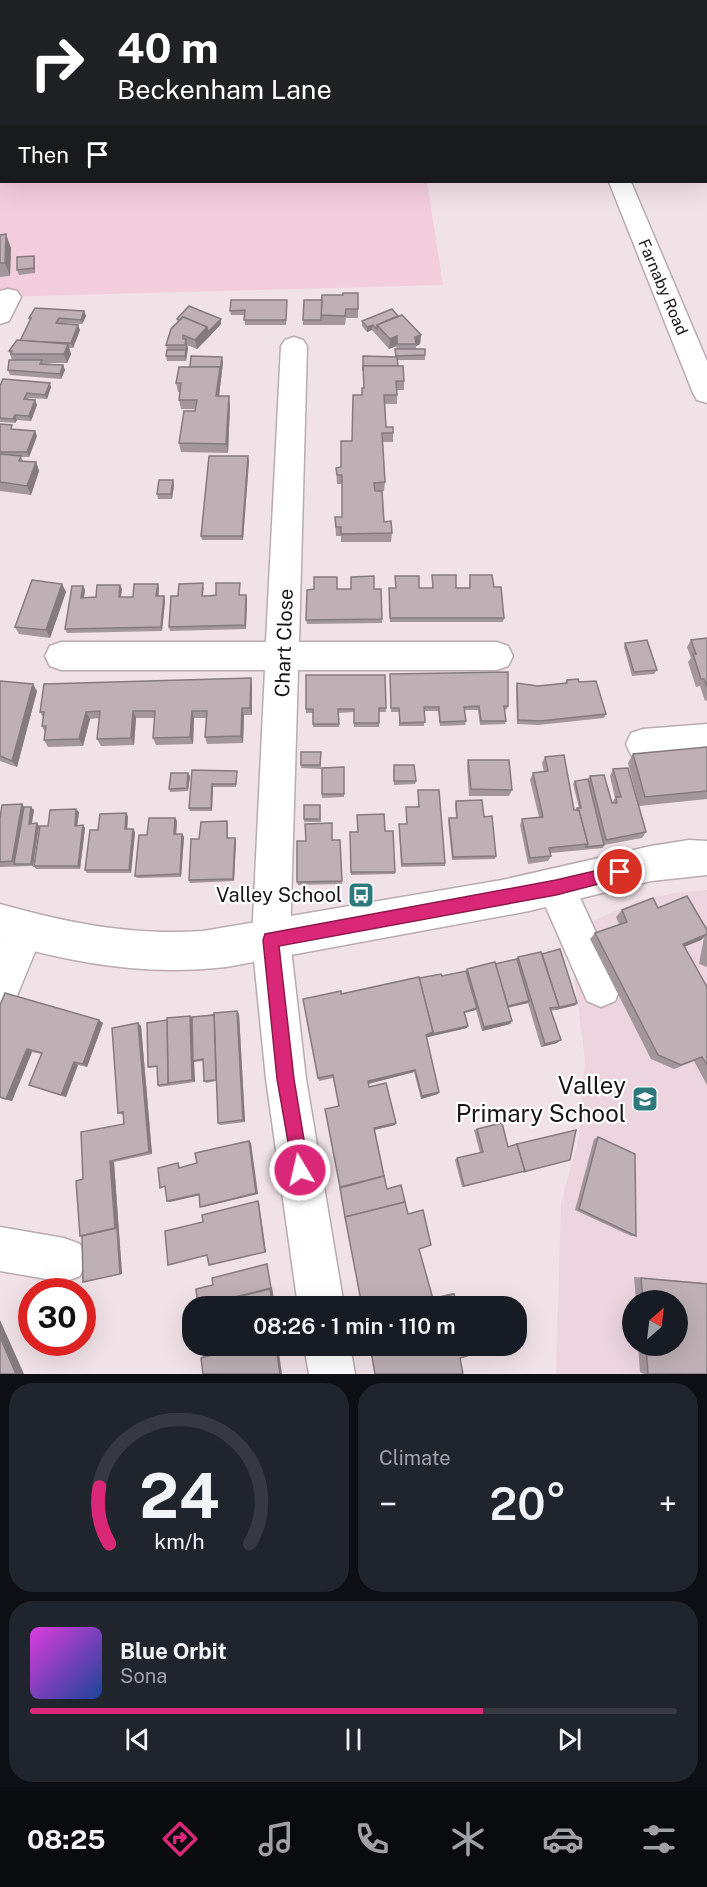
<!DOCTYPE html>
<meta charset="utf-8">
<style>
body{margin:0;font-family:"Public Sans",sans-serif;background:#20242c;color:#f1f3f6;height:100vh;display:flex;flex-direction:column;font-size:22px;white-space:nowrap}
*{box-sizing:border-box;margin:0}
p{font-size:20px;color:#9ea1a6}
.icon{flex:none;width:33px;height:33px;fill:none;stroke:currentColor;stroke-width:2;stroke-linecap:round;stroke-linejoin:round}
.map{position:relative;height:1374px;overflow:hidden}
.drawer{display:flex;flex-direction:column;gap:9px;padding:9px;background:#0d0f14;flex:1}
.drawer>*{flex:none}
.hud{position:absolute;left:0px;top:0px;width:708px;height:183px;box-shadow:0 6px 24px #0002;background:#202124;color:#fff;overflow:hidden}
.needle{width:39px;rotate:28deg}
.tools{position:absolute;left:622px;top:1290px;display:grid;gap:12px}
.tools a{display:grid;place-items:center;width:66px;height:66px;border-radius:50%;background:#171b24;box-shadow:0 6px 24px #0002;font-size:30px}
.speed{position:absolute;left:18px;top:1278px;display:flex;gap:12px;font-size:30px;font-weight:700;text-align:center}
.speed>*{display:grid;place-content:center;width:78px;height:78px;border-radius:50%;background:#171b24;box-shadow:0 6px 24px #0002;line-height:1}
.speed .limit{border:9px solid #d22;background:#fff;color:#111}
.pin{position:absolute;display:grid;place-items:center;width:51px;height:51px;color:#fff;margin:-26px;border:3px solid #fff;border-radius:50%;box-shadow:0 2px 6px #0007}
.me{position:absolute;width:66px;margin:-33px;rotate:351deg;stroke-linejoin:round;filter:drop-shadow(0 0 4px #0008)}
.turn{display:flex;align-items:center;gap:21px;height:126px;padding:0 18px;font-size:27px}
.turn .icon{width:78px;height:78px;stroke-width:2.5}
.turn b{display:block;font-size:42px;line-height:51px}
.then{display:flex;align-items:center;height:57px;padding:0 18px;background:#0003;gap:12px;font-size:22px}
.big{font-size:45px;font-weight:600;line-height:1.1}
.drawer .widget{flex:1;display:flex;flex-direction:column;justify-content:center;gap:9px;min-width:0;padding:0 21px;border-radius:24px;background:#20242c}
.drawer .dial{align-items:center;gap:0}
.dial svg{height:156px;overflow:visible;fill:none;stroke:#363941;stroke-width:7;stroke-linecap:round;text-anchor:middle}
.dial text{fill:#f1f3f6;stroke:none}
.song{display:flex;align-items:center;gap:18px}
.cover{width:72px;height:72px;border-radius:9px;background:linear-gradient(135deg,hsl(300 70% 55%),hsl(220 70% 35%))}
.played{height:6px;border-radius:3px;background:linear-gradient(90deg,#db2777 70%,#363941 70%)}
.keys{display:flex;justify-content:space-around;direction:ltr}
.heat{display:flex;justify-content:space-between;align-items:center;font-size:33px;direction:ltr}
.drawer .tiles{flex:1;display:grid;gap:9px;grid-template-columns:1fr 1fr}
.widget:last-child{grid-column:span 2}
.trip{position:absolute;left:182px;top:1296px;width:345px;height:60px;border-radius:24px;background:#171b24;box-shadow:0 6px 24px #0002;font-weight:600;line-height:60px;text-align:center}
.dock{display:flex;height:96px;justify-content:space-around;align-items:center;background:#090b0e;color:#9ea1a6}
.dock .icon{width:42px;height:42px}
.dock .on{color:#db2777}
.dock b{font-size:27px;color:#f1f3f6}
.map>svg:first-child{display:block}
.built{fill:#ecd5de;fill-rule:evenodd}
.green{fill:#f4cddc}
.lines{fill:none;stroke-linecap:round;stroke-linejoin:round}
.minor-casing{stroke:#b9abb1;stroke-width:3}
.major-casing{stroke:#b9abb1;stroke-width:3}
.minor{fill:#fff;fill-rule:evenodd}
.major{fill:#fff;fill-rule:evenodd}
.wall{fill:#a3979c}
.shaded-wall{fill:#857b7f}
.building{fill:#beb0b5;stroke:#857b7f;stroke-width:1.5}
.route{fill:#db2777;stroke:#8e194d;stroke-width:1.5}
.labels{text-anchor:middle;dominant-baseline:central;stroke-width:4.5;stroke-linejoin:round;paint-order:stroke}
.far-street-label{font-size:16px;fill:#1a1517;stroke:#fff}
.street-label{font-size:20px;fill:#1a1517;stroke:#fff}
.poi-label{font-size:20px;fill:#1a1517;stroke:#fff;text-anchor:end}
.near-poi-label{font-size:24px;fill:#1a1517;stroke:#fff;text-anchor:end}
</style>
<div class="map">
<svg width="707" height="1374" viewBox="0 0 707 1374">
<rect width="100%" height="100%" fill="#f1e2e7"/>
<!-- built -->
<path class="built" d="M707,890V1374H556L561,1203L579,1138L585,1060L568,927L589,923L637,901L675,893ZM633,1300H678V1346H633Z"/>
<!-- green -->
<path class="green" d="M0,0H400L2,2V182H427L443,285L0,297Z"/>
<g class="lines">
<!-- minor casing -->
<g class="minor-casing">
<g id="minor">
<rect x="543" y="0" width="20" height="2"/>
<path d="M609,182H631L707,361V403L697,400L693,393Z"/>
<path d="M8,289L17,291L21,297L9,321L0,324V291Z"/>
<path d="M294,337L303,340L307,346L299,642H497L508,646L513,656L508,666L497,670H298L290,940L306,1079L344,1306H298L266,1079L252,940L265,670H61L50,666L45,656L50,646L61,642H266L281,346L285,340Z"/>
<path d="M707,724V754L643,759L631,755L626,744L631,733L643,729Z"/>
<path d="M556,869L569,874L621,987L615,1001L601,1007L587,1001L537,887L543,874Z"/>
<path d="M25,911L38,917L44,930L14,1003L0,1009V943L12,917Z"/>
<path d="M0,1227L64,1238L80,1244L86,1260L80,1276L64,1282L0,1271Z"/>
<path d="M304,1346H350L355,1374H309Z"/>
</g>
</g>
<!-- major casing -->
<g class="major-casing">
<path id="major" d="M689,840L707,841V875L651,881L529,911L226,967C147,976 76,964 0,942V904C67,923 133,936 203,931L502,880L651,846Z"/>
</g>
<!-- minor -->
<use href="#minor" class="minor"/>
<!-- major -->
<use href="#major" class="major"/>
</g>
<!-- wall -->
<g class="wall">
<path d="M0,235L11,248L10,276L0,277Z"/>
<path d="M34,256L35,261V273L19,275L17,270Z"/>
<path d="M358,293V318H346L345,325H303V320L322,300Z"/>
<path d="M287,300L286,325H245L244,315H231L230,311Z"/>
<path d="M84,311L86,316L82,324L60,323L80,330L73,348H69L71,354L67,363H43L63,365L65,370L61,379L10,375L8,370L12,360L9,351L20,341L30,321L29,318Z"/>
<path d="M398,316L421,335L420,344L416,346V349L425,355V360H397L398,366L404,381V390H397V404H385L386,427L393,433V442H383L385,482L384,491H382L384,522L392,533L391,542H341V536H336L335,517H342V484H337L336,468L341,467L352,441L364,388L395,357V349H397L396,346L389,349L372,330L367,332L362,326V321Z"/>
<path d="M177,319L221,324L197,349L187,345L188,348L186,361H167L166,356L167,350L166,345L178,323Z"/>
<path d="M223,362L219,396L230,405L228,453L181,452L179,443L195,409H181L179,400L180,392H178L176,383L190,367Z"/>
<path d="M0,386L51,387L47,399L28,398V399L35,400L37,405L31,421L17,420L15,423L0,422Z"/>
<path d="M0,424L14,430L35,431L37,436L29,457H21L23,461L36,462L39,471L31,495L0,491Z"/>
<path d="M249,461L243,540H202L201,536Z"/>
<path d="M173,480L174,485L172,499H158L157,494Z"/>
<path d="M432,575L456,588H469L470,575L494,587L504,618L503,622H390L389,592L396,588L395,576L419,588H433Z"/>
<path d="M62,584L66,592L50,638L19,634L15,627Z"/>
<path d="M83,586L85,590L84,598L96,597L122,589L121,597H133L159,588L158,596H164L165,601L162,631L67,633L65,629Z"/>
<path d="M204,587L203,596L216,595L240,587V595L247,599L246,629L170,631L169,627L178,596Z"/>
<path d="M337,589H381L382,623L307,624L306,620Z"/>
<path d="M707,638V700L705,701L700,686L696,687L688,662L691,658L687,647L691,640Z"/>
<path d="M625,643L657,670L654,674L632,676L624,647Z"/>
<path d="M251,678L252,686V715H244L243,743L207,744L205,737L206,718H194L193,744L156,745L153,738L155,718H136L134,745L101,746L97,739L100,718L90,719L83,746L48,747L44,740L45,732L42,726L43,717L40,712Z"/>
<path d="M390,678L508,706L507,709L504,710L506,721L505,724L480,725L478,710H464L466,721L465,725L440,726L438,711H424V726H399V712H391Z"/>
<path d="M567,680L579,682L606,714L604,718L538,725L517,724L516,687L517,683L538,686L565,683Z"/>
<path d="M0,681L37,691L17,767L0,761Z"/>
<path d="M386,708V712H379V727H354V712L338,713L339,727H313V713H306V709Z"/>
<path d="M707,747V799L639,806L628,763L633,754Z"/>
<path d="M321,752V769L301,768V765Z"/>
<path d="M545,757L574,810L579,808L573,784L575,781L588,779L590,776L612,803L615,798L610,776L613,769L646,832L642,838L604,845L603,848L551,853V856L548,861L528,864L520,825L522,819L539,817L530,780L533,773L544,772L542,763Z"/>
<path d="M468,760L512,790L509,796H469L467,766Z"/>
<path d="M344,767V797L322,798V768Z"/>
<path d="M393,769L416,781L415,784L394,785Z"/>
<path d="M192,770L237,771V774L236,787H213L212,811H190L189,808Z"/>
<path d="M190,776L188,791L170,792L169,789Z"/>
<path d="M418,790L445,863V866L401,867L399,824H407L406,807H418Z"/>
<path d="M456,801L484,817L496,856L495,859L452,860L448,821L449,818H456L455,804Z"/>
<path d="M22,804L24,807L34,810L32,823H37L39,826L33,866L0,867V818Z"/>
<path d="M320,805L321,822H304V819Z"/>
<path d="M79,812L77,825H83L85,828L80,869H36L34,866L48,826Z"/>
<path d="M128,816L127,829L135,832L131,873H87L85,870L98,830Z"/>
<path d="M175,818L177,821L176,834H182L184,837L181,877L137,878L135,876L147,835Z"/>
<path d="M227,821L228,825V838H235L236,841L234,881L190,883L189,880L199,839Z"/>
<path d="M385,831L395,872V874L351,875L350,832Z"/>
<path d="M333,840H340L342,884L298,885L297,882Z"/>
<path d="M658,908L706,929L707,924V967L699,964L704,937L701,940L684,947L707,987V1085L694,1061L674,1069L651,1059L590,939L595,933L619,924L616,917L622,910Z"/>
<path d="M518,957L577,1003L576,1005L551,1011L557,1043L541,1047L528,1003L508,1008L512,1021L510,1024L482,1031L476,1010L465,1013L468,1026L467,1028L426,1037L439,1092L438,1094L421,1099L414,1072L368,1084L369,1087L396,1123L395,1125L374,1130L387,1189L408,1214L432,1298L452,1293L454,1294L457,1306H362L339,1106L333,1078L319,1081L303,999L341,994L419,978L442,976L466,971L467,969L495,964L517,959Z"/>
<path d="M0,1005L103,1023L87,1067L78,1065L66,1097L29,1085L42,1054L32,1052L12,1101L0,1098Z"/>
<path d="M237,1011L239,1014L245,1122L220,1125L218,1123L216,1081L206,1083L204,1081L203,1061L194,1062L195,1082L159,1087L158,1085L157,1067L150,1068L148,1067L167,1020L190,1016L192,1017Z"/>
<path d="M141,1026L152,1154L114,1162L122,1274L83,1282V1179L124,1124L123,1115L118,1113Z"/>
<path d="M477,1129L508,1147L570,1160L462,1187L455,1160L457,1158L480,1153L474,1130Z"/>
<path d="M598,1137L636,1236H631L575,1210L594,1139Z"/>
<path d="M634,1277L707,1283V1374H644L640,1372L638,1346H678V1300H636Z"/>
<path d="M219,1352L282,1374L201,1358L204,1355Z"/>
</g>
<!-- shaded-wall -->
<g class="shaded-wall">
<path d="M6,234L11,248L10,276L5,263Z"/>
<path d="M34,256L35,261V273L34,268Z"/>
<path d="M84,311L86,316L82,324L81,320Z"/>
<path d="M221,319V324L209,337L208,332Z"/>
<path d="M78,325L80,330L73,348L71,343Z"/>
<path d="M373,325L372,330L367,332V327Z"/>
<path d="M207,327L209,337L197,349L195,340Z"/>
<path d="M421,335L420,344L416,346L415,337Z"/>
<path d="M397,336L396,346L389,349L390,339Z"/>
<path d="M186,339L188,348L186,361L185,356Z"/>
<path d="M68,344L71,354L67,363L64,354Z"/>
<path d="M222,357L223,362L218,405L216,396L220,367Z"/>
<path d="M63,365L65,370L61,379L60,374Z"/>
<path d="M50,383L51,387L47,399L45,395Z"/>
<path d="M229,396L230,405L228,453L226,444Z"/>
<path d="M35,400L37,405L31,421L29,416Z"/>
<path d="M15,415L17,420L15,423L13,419Z"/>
<path d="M35,431L37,436L29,457L27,452Z"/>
<path d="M248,456L249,461L243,540L242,536Z"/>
<path d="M36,462L39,471L31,495L27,486Z"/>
<path d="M173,480L174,485L172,499L171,494Z"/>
<path d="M62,584L66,592L50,638L46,630Z"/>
<path d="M158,584L159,588L158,600L156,596Z"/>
<path d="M120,585L122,589L120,601L119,597Z"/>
<path d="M83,586L85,590L83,602L81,598Z"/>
<path d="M246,595L247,599L246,629L245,625Z"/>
<path d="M164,596L165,601L162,631L161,627Z"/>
<path d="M251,678L252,686V715L250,708Z"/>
<path d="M33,684L37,691L17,767L12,761Z"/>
<path d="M242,708L244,715L243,743L241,736Z"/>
<path d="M133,711L136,718L134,745L131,738Z"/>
<path d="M192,711L194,718L193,744L190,737Z"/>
<path d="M86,712L90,719L83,746L79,739Z"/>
<path d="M188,773L190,776L188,791L187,788Z"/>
<path d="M212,784L213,787L212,811L211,808Z"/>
<path d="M22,804L26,810L14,864L12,861Z"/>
<path d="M31,807L34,810L31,827L29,824Z"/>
<path d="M76,809L79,812L77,829L75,826Z"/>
<path d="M126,813L128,816L127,832L125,829Z"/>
<path d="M175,818L177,821L176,837L174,834Z"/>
<path d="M37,823L39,826L33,866L31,864Z"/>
<path d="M83,825L85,828L80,869L78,866Z"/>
<path d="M133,829L135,832L131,873L129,870Z"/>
<path d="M182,834L184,837L181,877L180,874Z"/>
<path d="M235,838L236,841L234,881L233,879Z"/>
<path d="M707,934L701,940L676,950L683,944Z"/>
<path d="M529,1001L528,1003L505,1008L506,1006Z"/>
<path d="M577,1003L576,1005L556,1010L557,1008Z"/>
<path d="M477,1008L476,1010L463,1013L464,1012Z"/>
<path d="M237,1011L239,1014L245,1122L243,1120Z"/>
<path d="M190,1016L193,1019V1061L194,1062L195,1082L192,1080Z"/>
<path d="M99,1020L103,1023L87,1067L83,1064Z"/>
<path d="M512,1021L510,1024L482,1031L484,1027Z"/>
<path d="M138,1023L141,1026L152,1154L149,1152Z"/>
<path d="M468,1026L467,1028L424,1038L426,1035L433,1032Z"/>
<path d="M561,1040L557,1043L541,1047L545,1044Z"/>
<path d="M27,1049L32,1052L12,1101L6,1099Z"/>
<path d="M74,1062L78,1065L66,1097L61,1095Z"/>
<path d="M415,1070L414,1072L368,1084V1081Z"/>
<path d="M439,1092L438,1094L421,1099L422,1096Z"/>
<path d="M396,1123L395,1125L374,1130V1128Z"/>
<path d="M249,1141L251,1143L258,1194L203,1207H200Z"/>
<path d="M110,1161L114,1162L122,1274H120L115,1228Z"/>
<path d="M199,1194L201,1195L170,1202L167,1201Z"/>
<path d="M258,1201L259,1202L266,1252H265Z"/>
<path d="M272,1287L275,1306H273L270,1289Z"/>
<path d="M0,1320L24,1374H16L0,1337Z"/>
<path d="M276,1346H278L282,1374H280Z"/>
</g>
<!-- building -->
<g class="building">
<path d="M6,234L5,263H0V235Z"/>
<path d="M34,256V268L17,270V257Z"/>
<path d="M343,293H358V309H346L345,316L321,315L322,295H343Z"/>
<path d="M231,300H287L286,320H244L245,310L230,311Z"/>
<path d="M304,300H322L321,320H303Z"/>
<path d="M189,306L221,319L208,332L207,327L183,317L180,320L177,319Z"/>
<path d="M35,308L84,311L81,320L59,318L56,323L78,325L71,343L20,341L31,318H29Z"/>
<path d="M392,309L398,316L377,325V329L373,325L367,327L362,321Z"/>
<path d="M402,315L421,335L415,337L416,344H397V336L390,339L377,325Z"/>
<path d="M183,317L207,327L195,340L183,335V339H186L185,345H166L171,329Z"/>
<path d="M17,340L68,344L64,354H11L12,351H9Z"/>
<path d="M395,349H425V355L396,356Z"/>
<path d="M167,350H186L185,356H166Z"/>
<path d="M191,356L222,357L220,371V367H190Z"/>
<path d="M363,356L397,357L398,366H363V371Z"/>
<path d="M9,360H42L40,364L63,365L60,374L8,370Z"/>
<path d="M363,366H403L404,381H396L397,395H384L386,427H393V433H382L385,482L374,483L375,491H382L384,522L391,521L392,533L341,534V527H336L335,517H342V475H337L336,468L341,467V441H352L353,395H362V388H364Z"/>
<path d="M179,367H220L216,396H229L226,444L179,443L184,411H195L197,400H179L181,383H176Z"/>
<path d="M3,379L50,383L45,395L27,393L24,399L35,400L29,416L15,415L13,419L0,418V386Z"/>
<path d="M0,424L12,425L11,429L35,431L27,452H0Z"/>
<path d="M0,454L21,456L19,461L36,462L27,486L0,482Z"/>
<path d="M209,456H248L242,536H201Z"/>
<path d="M159,480H173L171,494H157Z"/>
<path d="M432,575H456V588H470V575H492L494,587H501L504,618H390L389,588H396L395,576H419V588H433Z"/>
<path d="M374,576V589H381L382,619L306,620L307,590L314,589V577H337V589H351V577Z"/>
<path d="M32,580L62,584L46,630L15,627Z"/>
<path d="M203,583L202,596H209L216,595V583H240L239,595H246L245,625L169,627L171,596H178L179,584Z"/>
<path d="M134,584H158L156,596H164L161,627L65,629L72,586H83L81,598L96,597L97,585H120L119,597H133Z"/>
<path d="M707,638V687L704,679H701L693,654H696L691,640Z"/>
<path d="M647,640L657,670L634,672L625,643Z"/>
<path d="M508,672V706H504L506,721H481L479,706L464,707L466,721L440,722L439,707H424L425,722L400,723L399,708H391L390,674Z"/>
<path d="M306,675H385L386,708H379V723H354V709H338L339,724H313V709H306Z"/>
<path d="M251,678L250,708H242L241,736L205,737L207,711H192L190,737L153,738L155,711H133L131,738L97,739L100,711L86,712L79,739L44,740L46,726H42L44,712H40L44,684Z"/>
<path d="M578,679L579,682L596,681L606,714L540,721L518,720L517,683L538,686L567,683V680Z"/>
<path d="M0,681L33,684L12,761L0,756Z"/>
<path d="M707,747V791L645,797L633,754Z"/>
<path d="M301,752H321L320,765H301Z"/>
<path d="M564,755L574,810H579L588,844L549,848L551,856L530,858L522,819L543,817L533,773L548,771L545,757Z"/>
<path d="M468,760H509L512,790L471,789Z"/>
<path d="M394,765H414L416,781H394Z"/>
<path d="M344,767V794H322V768Z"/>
<path d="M628,768L646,832L606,840L590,776L604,775L612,803H617L616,797H621L613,769Z"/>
<path d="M192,770L237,771L236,784H212L211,808H189Z"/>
<path d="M171,773H188L187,788L169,789Z"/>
<path d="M588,779L604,845L586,847L588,844L579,810H577V808H581L575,781Z"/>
<path d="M418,790H439L445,863L402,864L399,824H407L406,807H419Z"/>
<path d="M482,800L484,817L492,816L496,856L453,857L449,818H457L456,801Z"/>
<path d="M22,804L12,861L0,862V818L2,805Z"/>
<rect x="304" y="805" width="16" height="14"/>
<path d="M24,807H31L29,824L37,823L31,864H14Z"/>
<path d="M76,809L75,826L83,825L78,866H34L40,826H48L50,810Z"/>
<path d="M126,813L125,829H133L129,870H85L90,830H98L100,814Z"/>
<path d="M384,814L385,831H393L395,872H351L350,832H358L357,815Z"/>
<path d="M149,818H175L174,834H182L180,874L135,876L139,835H147Z"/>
<path d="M227,821V838H235L233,879L189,880L191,839H199L201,822Z"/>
<path d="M332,823V840H340L342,881L297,882V841H306L305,824Z"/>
<path d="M687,896L707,930V934L683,944L707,987V1065L702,1057L681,1065L658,1055L595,933L627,922L622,910L653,898L658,908Z"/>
<path d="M560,949L577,1003L557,1008L559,1007L542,954Z"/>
<path d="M541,952L559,1007L550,1008L561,1040L545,1044L518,957Z"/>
<path d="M517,959L529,1001L508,1006L495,964Z"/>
<path d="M495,962L512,1021L484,1027L467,969Z"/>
<path d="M466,971L477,1008L464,1012L468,1026L432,1034V1033L433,1032L419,978L441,974L442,976Z"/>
<path d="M419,977L433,1032L426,1035L439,1092L422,1096L415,1070L368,1081L369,1087L386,1083L396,1123L374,1128L384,1176L340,1187L325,1109L339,1106L333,1075L318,1078L303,999L341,991V994Z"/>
<path d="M5,993L99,1020L83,1064L74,1062L61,1095L29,1085L42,1053L27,1049L6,1099L0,1097V1005Z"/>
<path d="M237,1011L243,1120L218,1123L214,1013Z"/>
<path d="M214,1015L216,1080L204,1081L203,1059L193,1061L192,1017Z"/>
<path d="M190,1016L192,1080L168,1083L167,1018Z"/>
<path d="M167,1020L168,1083L169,1084L158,1085L157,1066L148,1067L147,1023Z"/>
<path d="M138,1023L149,1152L110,1161L115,1228L80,1236L76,1181L83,1179L81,1132L124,1124L123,1112L118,1113L112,1028Z"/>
<path d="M502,1123L508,1147L517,1144L525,1171L464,1186L457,1158L483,1152L477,1129Z"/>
<path d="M576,1130L570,1160L523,1172L525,1171L517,1144Z"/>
<path d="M598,1137L635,1154L636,1236L579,1209Z"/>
<path d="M249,1141L256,1193L200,1207L199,1194L167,1201L165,1186L160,1188L158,1168L178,1163L179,1168L197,1163L195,1153Z"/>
<path d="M384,1176L387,1189L401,1185L405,1202L345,1217L340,1188Z"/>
<path d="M258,1201L265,1252L209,1265L207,1255L168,1265L165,1231L203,1222L202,1215Z"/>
<path d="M405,1202L408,1214L423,1210L431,1245L419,1249L433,1299L454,1294L457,1306H362L345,1217Z"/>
<path d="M117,1228L120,1274L83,1282L82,1236Z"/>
<path d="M267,1264L271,1288L198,1306L196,1289L213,1285L212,1278Z"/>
<path d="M641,1278L707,1284V1374H648L646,1346H678V1300H643Z"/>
<path d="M270,1289L273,1306H201Z"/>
<path d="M0,1337L16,1374H0Z"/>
<path d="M218,1346H276L280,1374H203L201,1358L219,1353Z"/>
<path d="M370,1346H464L467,1356L460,1358L463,1374H375Z"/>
</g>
<!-- route -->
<path class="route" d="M620,865L625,867L627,872L625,877L556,895L279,946L294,1079L309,1170L306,1176L300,1179L294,1176L277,1079L263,940L265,934L556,880Z"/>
<!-- icons -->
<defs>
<g id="bus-square" transform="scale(1.35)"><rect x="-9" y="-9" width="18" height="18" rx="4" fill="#2f787e" stroke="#fff"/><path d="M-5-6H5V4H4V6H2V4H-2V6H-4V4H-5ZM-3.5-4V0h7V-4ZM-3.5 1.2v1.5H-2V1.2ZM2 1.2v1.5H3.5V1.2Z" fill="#fff"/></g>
<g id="school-square" transform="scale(1.35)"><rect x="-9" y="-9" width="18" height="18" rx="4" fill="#2f787e" stroke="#fff"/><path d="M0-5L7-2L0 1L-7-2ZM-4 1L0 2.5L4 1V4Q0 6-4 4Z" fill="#fff"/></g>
</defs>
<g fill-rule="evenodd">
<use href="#bus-square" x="361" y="895"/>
<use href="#school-square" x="645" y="1099"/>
</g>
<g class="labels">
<!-- far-street labels -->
<g class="far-street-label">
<text transform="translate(663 287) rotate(67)">Farnaby Road</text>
</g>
<!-- street labels -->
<g class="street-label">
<text transform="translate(284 643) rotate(-88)">Chart Close</text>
</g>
<!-- poi labels -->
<g class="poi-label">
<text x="342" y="895">Valley School</text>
</g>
<!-- near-poi labels -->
<g class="near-poi-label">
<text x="626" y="1085">Valley<tspan x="626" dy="28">Primary School</tspan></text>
</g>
</g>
</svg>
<div class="tools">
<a><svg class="needle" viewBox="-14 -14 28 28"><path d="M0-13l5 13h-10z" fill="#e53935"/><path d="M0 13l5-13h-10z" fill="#9ea1a6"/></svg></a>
</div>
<div class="speed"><div class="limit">30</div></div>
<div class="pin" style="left:620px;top:872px;background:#d93025"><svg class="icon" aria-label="arrive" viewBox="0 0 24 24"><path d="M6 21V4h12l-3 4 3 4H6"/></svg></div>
<svg class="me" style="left:300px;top:1170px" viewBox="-20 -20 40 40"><circle r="17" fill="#db2777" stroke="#fff" stroke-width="3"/><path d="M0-11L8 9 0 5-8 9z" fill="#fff"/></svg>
<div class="trip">08:26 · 1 min · 110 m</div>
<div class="hud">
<div class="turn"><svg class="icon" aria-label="right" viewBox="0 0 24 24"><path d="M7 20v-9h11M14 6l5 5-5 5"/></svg><div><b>40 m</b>Beckenham Lane</div></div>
<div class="then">Then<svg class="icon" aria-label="arrive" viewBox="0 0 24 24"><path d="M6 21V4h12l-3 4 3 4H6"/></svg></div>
</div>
</div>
<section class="drawer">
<div class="tiles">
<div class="widget dial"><svg viewBox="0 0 100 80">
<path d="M14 69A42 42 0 1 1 86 69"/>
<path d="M14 69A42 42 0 0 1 9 40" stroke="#db2777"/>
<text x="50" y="56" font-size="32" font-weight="700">24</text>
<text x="50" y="72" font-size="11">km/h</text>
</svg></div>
<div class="widget"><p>Climate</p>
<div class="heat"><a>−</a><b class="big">20°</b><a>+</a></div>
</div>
<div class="widget">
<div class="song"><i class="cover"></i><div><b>Blue Orbit</b><p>Sona</p></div></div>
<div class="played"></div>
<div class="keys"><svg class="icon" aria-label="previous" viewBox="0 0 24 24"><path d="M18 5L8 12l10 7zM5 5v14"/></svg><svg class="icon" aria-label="pause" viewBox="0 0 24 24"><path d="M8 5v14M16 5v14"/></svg><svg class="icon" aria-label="next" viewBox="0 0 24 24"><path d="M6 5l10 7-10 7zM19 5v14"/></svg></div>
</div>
</div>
</section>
<nav class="dock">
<b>08:25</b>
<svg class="icon on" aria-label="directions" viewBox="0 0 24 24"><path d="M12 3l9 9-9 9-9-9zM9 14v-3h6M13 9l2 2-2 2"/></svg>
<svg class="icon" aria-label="music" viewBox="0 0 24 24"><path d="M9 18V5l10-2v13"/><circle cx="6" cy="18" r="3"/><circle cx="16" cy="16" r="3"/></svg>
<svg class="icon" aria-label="phone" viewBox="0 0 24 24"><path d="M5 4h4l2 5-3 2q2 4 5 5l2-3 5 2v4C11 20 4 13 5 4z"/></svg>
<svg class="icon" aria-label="climate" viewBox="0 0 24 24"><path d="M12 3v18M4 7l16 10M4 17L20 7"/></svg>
<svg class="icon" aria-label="car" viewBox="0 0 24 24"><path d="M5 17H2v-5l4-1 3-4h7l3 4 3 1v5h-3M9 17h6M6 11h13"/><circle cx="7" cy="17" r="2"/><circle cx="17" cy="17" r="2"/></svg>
<svg class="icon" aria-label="filters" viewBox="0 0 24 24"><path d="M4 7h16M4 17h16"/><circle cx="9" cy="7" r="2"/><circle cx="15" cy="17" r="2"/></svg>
</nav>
